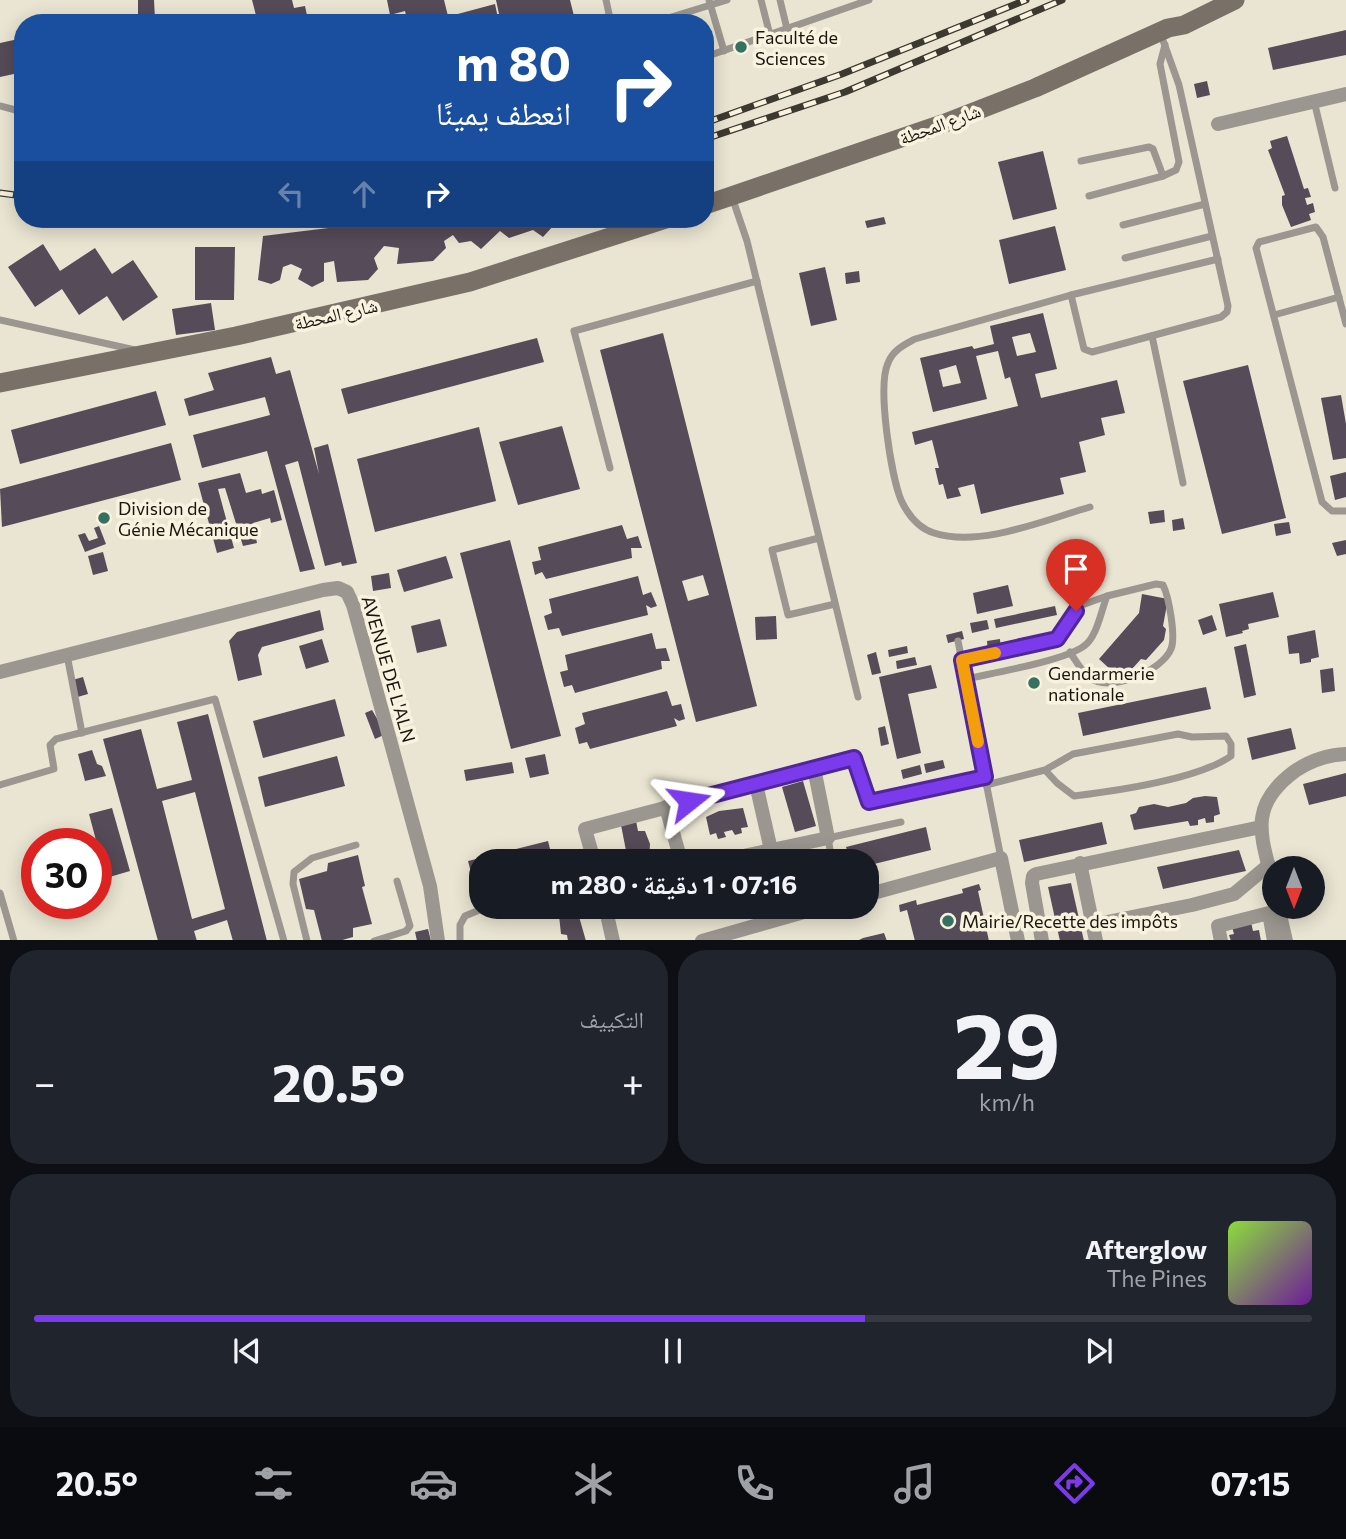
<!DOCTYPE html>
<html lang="ar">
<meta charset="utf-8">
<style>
body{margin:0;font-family:Commissioner,"Noto Naskh Arabic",sans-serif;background:#20242c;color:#f1f3f6;direction:rtl;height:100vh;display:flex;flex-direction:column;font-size:26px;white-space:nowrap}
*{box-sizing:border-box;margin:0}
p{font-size:23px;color:#9ea1a6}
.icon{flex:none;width:38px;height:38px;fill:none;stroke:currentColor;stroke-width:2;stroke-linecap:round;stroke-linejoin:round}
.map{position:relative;height:940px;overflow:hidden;direction:ltr}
.drawer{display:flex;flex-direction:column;gap:10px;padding:10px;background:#0d0f14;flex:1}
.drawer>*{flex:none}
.guide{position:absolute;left:14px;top:14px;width:700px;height:214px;border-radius:28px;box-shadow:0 4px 18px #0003;direction:rtl;background:#1a4fa0;color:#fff;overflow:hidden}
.needle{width:46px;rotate:180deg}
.tools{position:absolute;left:1262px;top:856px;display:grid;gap:14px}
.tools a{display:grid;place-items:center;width:63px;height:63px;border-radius:50%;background:#171b24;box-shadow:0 4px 18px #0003;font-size:35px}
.speed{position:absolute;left:21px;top:828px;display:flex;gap:14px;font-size:35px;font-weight:700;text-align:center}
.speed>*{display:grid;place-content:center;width:91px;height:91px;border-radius:50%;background:#171b24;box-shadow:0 4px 18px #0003;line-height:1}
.speed .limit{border:10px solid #d22;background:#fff;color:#111}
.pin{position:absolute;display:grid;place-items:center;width:60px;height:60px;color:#fff;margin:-72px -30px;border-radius:50% 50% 50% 0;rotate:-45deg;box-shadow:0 0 7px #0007}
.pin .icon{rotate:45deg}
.me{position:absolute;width:77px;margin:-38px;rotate:75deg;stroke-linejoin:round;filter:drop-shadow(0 0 5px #0008)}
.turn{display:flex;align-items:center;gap:24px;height:147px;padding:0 28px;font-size:32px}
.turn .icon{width:91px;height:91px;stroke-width:2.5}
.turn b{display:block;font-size:49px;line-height:60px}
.lanes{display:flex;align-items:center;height:66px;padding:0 28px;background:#0003;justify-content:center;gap:35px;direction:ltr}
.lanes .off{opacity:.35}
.big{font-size:52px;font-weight:700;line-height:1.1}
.drawer .widget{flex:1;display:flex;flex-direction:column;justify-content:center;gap:10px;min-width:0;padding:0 24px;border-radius:28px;background:#20242c}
.drawer .dial{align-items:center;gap:0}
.dial b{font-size:91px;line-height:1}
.song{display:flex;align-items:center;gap:21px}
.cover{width:84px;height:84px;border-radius:10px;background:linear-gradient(135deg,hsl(90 70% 55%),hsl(280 70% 35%))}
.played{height:7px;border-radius:4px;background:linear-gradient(90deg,#7c3aed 65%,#363941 65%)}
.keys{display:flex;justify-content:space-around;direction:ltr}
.heat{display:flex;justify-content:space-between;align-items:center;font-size:38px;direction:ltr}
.drawer .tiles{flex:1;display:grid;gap:10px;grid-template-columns:1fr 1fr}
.widget:last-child{grid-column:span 2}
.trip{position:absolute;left:469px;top:849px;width:410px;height:70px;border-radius:28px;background:#171b24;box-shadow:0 4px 18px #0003;font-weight:700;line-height:70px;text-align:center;direction:rtl}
.tabs{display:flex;height:112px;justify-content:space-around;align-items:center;background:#090b0e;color:#9ea1a6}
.tabs .icon{width:49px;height:49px}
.tabs .selected{color:#7c3aed}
.tabs b{font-size:32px;color:#f1f3f6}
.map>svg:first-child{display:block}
.building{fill:#564b58;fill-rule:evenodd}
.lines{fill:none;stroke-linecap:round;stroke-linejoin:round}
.lane{stroke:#9c9690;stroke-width:7}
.street{stroke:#9c9690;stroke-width:14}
.secondary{stroke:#797067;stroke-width:19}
.rail-casing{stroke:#3c3930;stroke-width:7}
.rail{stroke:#f8f2df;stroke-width:4.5;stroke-dasharray:13;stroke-linecap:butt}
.route-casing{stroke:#51269a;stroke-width:18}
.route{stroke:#7c3aed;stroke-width:12}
.slow{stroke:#f59e0b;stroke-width:12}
.poi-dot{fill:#34725f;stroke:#f8f2df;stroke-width:2.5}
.labels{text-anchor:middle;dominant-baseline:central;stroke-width:7;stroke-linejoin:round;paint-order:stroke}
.poi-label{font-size:18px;fill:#18160f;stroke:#f8f2df;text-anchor:start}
.street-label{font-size:18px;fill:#18160f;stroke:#f8f2df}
</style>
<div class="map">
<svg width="1346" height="941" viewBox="0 0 1346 941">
<rect width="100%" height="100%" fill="#eae5d2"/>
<!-- building -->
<g class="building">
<path d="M138,0H154L155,19L138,20Z"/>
<path d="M252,0H292L294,8L305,6L308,20L324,15L326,23H258Z"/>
<path d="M387,0H444L448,16L419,23H408L405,11L390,15Z"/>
<path d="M496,0H570L575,20L565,23H501Z"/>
<path d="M495,4L499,23H445L455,19L454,15Z"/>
<path d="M1346,30V55L1273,70L1268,48Z"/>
<path d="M23,38V72L0,77V43Z"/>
<path d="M1207,81L1210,95L1197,98L1194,84Z"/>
<path d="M1287,136L1304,189L1308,188L1311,197L1305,198L1307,205L1313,203L1315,212L1309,214L1311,220L1291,227L1282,205V196L1285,195L1268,150L1272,148L1270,141Z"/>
<path d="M1043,151L1057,209L1013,220L998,162Z"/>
<path d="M884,217L886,224L867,228L865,221Z"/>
<path d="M402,219H572L554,225L543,237L533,230L509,238L500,231L481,249L471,241L459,243L453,235L444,241L446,248L433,261L397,264L399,248L384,246L374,258L378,269L368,280L337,282L334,261L324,263V281L312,287L298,279L302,269L291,264L283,267L280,280L271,284L258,280L263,236Z"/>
<path d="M1055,226L1066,270L1009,284L999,240Z"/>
<path d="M43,244L60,271L95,248L112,274L133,260L158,297L123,321L107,296L79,315L62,289L35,307L8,267Z"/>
<path d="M195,247H235L234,300H195Z"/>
<path d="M825,267L837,320L811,326L799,273Z"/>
<path d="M859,271L860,282L846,284L845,273Z"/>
<path d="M211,303L215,330L176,335L172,309Z"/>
<path d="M1043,313L1057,369L1035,374L1041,398L1117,380L1125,413L1101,418L1105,435L1079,442L1086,472L1060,478L1064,494L981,514L974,484L958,488L961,496L947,499L943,484L939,485L935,468H939L932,440L915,445L912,432L1018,406L1010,377L1005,379L998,351L976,356L987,399L933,412L920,358L972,346L974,349L994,344L990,326ZM1030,333L1036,352L1017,356L1012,337ZM956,365L961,383L943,387L939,370Z"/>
<path d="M663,333L757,706L696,722L600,350ZM703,575L709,595L688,601L682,581Z"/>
<path d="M537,338L544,362L348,414L341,389Z"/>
<path d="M271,357L276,374L290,370L319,474L314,448L328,444L357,563L342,566L341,562L325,566L298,461L285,465L315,569L300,572L267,451L202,468L193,435L270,415L265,397L189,416L184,399L214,390L208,373Z"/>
<path d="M1248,365L1286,518L1222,534L1183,381Z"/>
<path d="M156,391L166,425L20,464L11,430Z"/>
<path d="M1341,395L1346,424V458L1333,460L1321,398Z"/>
<path d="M562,426L580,489L518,505L499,442Z"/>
<path d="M479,427L496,501L375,532L357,459Z"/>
<path d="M171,443L181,480L2,527L0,489Z"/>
<path d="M1346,472V497L1335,500L1330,476Z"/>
<path d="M240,473L246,493L261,489L262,494L274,490L282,520L271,523L270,518L253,523L257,543L243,546L225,488L218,489L234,548L217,553L198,483Z"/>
<path d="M1164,510L1165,522L1150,524L1148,512Z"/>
<path d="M1183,518L1185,529L1173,531L1172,520Z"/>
<path d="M1289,522L1291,533L1276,536L1274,524Z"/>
<path d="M622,525L627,539L638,536L642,548H631L632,558L546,579L542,572L535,575L532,562L541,560L538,547Z"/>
<path d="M99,526L106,544L85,552L78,535L85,533L89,541L98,538L94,528Z"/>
<path d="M510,540L561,736L511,749L460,553Z"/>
<path d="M1346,540V554L1337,556L1332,543Z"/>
<path d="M103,552L108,571L93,575L88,556Z"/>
<path d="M446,556L453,578L404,592L397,570Z"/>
<path d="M389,573L391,588L373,591L371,576Z"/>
<path d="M638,576L643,595L651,592L657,606L651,608L646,605L648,615L562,636L559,628L548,630L544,616L552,613L549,599Z"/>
<path d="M1008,585L1013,606L977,614L973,593Z"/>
<path d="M1273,592L1279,617L1248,624L1249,629L1242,631L1243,633L1226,637L1219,604Z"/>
<path d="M1142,594L1168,599L1163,626L1166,629L1164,640L1146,660L1141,659L1122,680L1099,659L1139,613Z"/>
<path d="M1055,606L1057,615L996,628L994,619Z"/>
<path d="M320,610L324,630L262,647L258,655L262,675L238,681L229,641L237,632Z"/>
<path d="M1212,615L1217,630L1203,635L1198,620Z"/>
<path d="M776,616L777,639L756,640L755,617Z"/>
<path d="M440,619L447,646L417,653L411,626Z"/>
<path d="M987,620L989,629L972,633L970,623Z"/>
<path d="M1315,630L1319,657L1311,659V662L1300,664L1299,653L1289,654L1287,636Z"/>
<path d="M962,631L964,639L948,643L946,635Z"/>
<path d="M652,633L656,649L666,648L670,661H661L662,669L575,693L572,685L564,687L560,672L568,670L565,655Z"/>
<path d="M322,639L329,662L306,669L299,646Z"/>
<path d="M1000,639L1001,651L988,653L987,641Z"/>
<path d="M1246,644L1256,695L1244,698L1234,647Z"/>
<path d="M907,646L908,653L889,657L888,650Z"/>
<path d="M876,652L881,673L872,675L867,655Z"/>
<path d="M915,657L917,665L897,669L896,661Z"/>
<path d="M931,665L937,688L908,694L921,753L897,759L879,677Z"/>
<path d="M1333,668L1335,691L1322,693L1320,670Z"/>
<path d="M83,677L88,694L74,698L69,681Z"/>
<path d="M1206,687L1211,709L1083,736L1078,713Z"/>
<path d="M667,691L672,706L681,704L685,719L679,721L674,718L677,726L590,749L587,742L579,744L575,728L585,724L582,713Z"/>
<path d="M335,699L345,736L263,758L253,721Z"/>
<path d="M372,710L386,734L375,739L365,713Z"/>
<path d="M208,714L267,941H233L227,920L194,931L197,941H158L103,739L141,729L157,789L192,780L177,722ZM195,792L225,909L192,919L162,801Z"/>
<path d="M885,726L889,744L881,746L878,728Z"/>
<path d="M1291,728L1296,749L1252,760L1247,738Z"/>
<path d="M92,750L97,764L102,766L106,776L85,781L78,754Z"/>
<path d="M545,754L549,774L530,778L525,758Z"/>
<path d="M337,756L345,786L265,807L258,777Z"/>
<path d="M943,760L945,768L926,773L924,764Z"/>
<path d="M512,762L514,773L466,781L464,770Z"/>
<path d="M920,765L922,774L903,779L901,770Z"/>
<path d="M1346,773V796L1309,805L1303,784Z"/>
<path d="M803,781L816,826L795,832L782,787Z"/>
<path d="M1205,796L1217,797L1220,814L1214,816V822L1206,823L1205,818L1198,820V825L1190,826L1188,821L1134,830L1130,815L1136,813L1139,807L1154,804L1168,807L1186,803L1193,798Z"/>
<path d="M112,808L130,871L106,878L89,814Z"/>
<path d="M743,808L748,827L741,828L742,833L735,835L732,830L724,832L726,837L718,839L716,833L710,835L706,817L719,811Z"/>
<path d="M636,821L638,831H645L650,844L649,861H628L621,825Z"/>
<path d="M1102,822L1107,844L1024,862L1019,840Z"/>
<path d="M926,827L931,850L866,866V861H850L846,847Z"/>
<path d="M548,841L553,861H481V882L474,884L468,861Z"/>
<path d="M1239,850L1246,871L1163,889L1157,867Z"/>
<path d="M358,855L365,886L362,887L372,924L353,928V937L339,941H322L314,910L306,909L299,879L327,871L328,863Z"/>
<path d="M1071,883L1084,941H1060L1048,887Z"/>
<path d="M979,884L981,890L978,891L989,941H915L907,910L900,912L899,905L916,900L917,905L963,893L962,889Z"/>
<path d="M558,906H576L586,941H568L567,935L561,934Z"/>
<path d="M1251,922L1253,931L1259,930L1261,941H1231L1229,935L1234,934L1232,927Z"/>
<path d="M428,929L431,941H417L415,932Z"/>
<path d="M884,933L887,941H857L863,938Z"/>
</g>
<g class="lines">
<!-- lane -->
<g class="lane">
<path d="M606,0L611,23"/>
<path d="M709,0L724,51"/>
<path d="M761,0L770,35"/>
<path d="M780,0L787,29"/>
<path d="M652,23L727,0"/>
<path d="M705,57L869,0"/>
<path d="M1314,101L1335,188"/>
<path d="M0,106L23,112"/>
<path d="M1081,161L1149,147L1153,149L1163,176"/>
<path d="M1089,196L1163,176L1176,170L1179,162L1160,64L1165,45"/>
<path d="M732,197L747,241L858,697"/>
<path d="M1123,225L1205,204"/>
<path d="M1125,258L1212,236"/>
<path d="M1071,295L1218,259"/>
<path d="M1274,315L1339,297"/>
<path d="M0,320L135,350"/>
<path d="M1346,324L1323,237L1316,227L1259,242L1256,248L1322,502L1332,511H1346"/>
<path d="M1152,336L1183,483"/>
<path d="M610,468L574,331L757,281"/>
<path d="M1090,507C1045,520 980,548 934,533C918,528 908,515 901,500C891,475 877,387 888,363C893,350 904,345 915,339L1071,295L1084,349L1092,352L1221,317L1227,312L1228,306L1179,85L1160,32"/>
<path d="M819,538L772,550L788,615L835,604"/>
<path d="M958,641L1001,858"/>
<path d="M67,655L82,733"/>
<path d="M962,660L1057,639L1082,605L1107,596"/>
<path d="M966,679C992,673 1064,661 1084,646C1097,637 1101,611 1107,596L1156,584L1163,585C1169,597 1176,637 1171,649C1162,671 1110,693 1090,678C1082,672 1076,661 1070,652"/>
<path d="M0,785L54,769L50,745L56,739L215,699L284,941"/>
<path d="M986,785L1045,770L1073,754L1178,734L1192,737L1226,736L1231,744V756C1198,779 1115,791 1074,796L1057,783L1045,770"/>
<path d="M832,861L828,838L901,822"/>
<path d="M0,893L14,941"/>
<path d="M307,941L293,884L294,872L312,858L356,845"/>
<path d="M374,941L406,931L410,926L397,881"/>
<path d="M460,941V925L465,916L489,906"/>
</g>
<!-- street -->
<g class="street">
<path d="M1218,124L1346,94"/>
<path d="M0,672L323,590L338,588L347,592L353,605L430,886L438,941"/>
<path d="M756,784L771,850"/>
<path d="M666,807L681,861"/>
<path d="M594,861L585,829L854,758L869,802L985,777"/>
<path d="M720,861L828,838L814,768"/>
<path d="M1080,863L1096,941"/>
<path d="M1274,888C1262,837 1246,807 1295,771C1311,760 1326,755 1346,754"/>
<path d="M866,895L1001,858L1018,941"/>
<path d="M605,906L613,941"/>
<path d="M1278,906L1286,941"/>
<path d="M1092,925L1192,905L1234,894L1269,865"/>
<path d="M702,941L825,906"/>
<path d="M1042,941L1032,883L1033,876L1036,874L1261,827"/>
<path d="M1221,941L1218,926L1269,913L1274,941"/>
</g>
<!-- secondary -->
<g class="secondary">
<path d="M705,205L945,123L1035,88L1168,28L1184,25L1235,0"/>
<path d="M0,383L236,336L470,282L666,219"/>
</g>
<!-- rail casing -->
<g class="rail-casing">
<g id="rail">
<path d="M705,123L842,74L1026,0"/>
<path d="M705,139L845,92L1062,0"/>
<path d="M0,193L23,196"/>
</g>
</g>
<!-- rail -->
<use href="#rail" class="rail"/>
</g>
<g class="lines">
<!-- route casing -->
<g class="route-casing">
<path id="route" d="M689,801L854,758L869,802L985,777L962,660L1057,639L1076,611"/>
</g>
<!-- route -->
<use href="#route" class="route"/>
<!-- slow -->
<path class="slow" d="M978,742L962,660L995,653"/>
</g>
<!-- markers -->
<g class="poi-dot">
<circle cx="741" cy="47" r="7"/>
<circle cx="104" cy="518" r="7"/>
<circle cx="1034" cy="683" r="7"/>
<circle cx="948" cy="921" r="7"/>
</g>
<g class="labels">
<!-- poi labels -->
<g class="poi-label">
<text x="755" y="37">Faculté de<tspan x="755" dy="21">Sciences</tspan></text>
<text x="118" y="508">Division de<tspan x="118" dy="21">Génie Mécanique</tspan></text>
<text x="1048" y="673">Gendarmerie<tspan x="1048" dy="21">nationale</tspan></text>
<text x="962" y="921">Mairie/Recette des impôts</text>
</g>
<!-- street labels -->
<g class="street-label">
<text transform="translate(940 124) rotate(-20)">شارع المحطة</text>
<text transform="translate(336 314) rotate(-13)">شارع المحطة</text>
<text transform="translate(389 669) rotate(74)">AVENUE DE L'ALN</text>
</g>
</g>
</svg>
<div class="tools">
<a><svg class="needle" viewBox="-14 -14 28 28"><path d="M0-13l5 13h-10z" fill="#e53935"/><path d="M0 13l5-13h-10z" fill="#9ea1a6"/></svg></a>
</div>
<div class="speed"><div class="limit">30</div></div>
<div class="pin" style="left:1076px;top:611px;background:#d93025"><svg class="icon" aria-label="arrive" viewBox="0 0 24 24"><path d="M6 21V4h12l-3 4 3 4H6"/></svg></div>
<svg class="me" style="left:689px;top:801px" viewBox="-20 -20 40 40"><path d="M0-17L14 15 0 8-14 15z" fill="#7c3aed" stroke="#fff" stroke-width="4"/></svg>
<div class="trip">07:16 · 1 دقيقة · 280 m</div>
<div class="guide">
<div class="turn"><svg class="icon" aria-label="right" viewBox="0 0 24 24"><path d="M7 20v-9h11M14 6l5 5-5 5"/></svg><div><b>80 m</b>انعطف يمينًا</div></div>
<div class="lanes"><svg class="icon off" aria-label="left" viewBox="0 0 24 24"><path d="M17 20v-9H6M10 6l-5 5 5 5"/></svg><svg class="icon off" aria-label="ahead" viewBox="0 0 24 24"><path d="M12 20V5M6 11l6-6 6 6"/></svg><svg class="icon" aria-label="right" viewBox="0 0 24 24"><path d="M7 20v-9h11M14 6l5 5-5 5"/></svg></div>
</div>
</div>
<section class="drawer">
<div class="tiles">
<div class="widget dial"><b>29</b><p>km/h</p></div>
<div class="widget"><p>التكييف</p>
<div class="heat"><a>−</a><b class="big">20.5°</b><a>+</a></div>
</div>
<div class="widget">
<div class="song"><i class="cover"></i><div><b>Afterglow</b><p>The Pines</p></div></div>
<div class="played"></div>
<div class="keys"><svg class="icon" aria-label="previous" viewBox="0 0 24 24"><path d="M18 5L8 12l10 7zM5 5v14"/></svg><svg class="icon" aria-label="pause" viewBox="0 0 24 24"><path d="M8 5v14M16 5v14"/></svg><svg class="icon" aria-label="next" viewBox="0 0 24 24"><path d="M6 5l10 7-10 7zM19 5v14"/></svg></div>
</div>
</div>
</section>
<nav class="tabs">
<b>07:15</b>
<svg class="icon selected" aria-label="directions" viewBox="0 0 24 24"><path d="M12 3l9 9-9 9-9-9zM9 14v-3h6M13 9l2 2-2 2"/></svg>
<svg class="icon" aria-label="music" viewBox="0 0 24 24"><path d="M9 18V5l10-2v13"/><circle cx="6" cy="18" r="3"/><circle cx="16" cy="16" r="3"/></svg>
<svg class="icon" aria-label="phone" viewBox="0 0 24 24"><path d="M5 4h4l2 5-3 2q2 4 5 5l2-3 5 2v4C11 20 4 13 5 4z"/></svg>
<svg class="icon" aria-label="climate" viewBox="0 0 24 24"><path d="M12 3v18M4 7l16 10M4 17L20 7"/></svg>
<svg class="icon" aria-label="car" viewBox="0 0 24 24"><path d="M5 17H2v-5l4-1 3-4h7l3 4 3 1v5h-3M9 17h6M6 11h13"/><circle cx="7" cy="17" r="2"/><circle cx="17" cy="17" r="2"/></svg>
<svg class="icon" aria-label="filters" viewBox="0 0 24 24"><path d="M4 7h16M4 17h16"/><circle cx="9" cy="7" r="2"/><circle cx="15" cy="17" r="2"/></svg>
<b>20.5°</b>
</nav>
